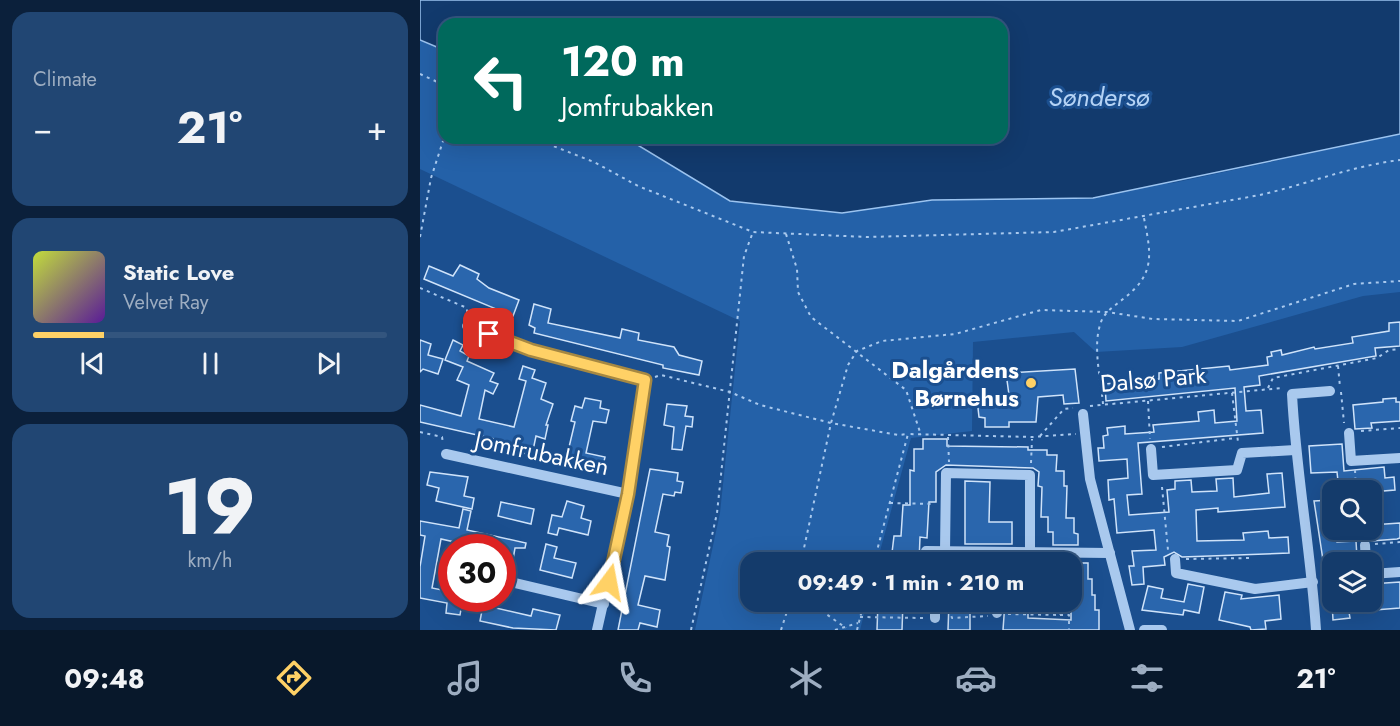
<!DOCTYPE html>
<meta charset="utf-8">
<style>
body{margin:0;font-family:Jost,sans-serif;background:#214673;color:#f1f3f6;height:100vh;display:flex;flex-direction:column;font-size:22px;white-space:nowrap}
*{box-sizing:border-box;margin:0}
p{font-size:20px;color:#9dadc1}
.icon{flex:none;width:33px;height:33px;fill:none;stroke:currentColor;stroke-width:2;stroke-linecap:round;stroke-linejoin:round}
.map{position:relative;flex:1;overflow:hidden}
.panel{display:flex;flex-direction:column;gap:12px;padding:12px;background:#0b203b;width:420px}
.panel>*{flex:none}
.top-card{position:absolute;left:18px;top:18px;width:570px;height:126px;border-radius:18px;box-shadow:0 6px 24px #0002,0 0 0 2px #33557e;background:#00695c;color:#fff;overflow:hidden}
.tools{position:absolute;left:902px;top:480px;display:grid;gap:12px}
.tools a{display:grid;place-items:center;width:60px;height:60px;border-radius:12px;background:#143b6b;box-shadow:0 6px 24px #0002,0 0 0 2px #33557e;font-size:30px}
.speed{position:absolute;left:18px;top:534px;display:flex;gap:12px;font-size:30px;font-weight:700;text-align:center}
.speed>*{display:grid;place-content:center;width:78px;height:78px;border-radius:50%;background:#143b6b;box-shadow:0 6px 24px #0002,0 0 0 2px #33557e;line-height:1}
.speed .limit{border:9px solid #d22;background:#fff;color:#111}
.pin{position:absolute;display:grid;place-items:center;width:51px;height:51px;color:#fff;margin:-26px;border-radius:12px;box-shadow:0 3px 9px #0006}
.me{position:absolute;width:66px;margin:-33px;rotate:13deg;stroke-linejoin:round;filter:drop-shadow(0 0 4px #0008)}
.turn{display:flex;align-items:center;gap:21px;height:126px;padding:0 24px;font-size:27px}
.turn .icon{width:78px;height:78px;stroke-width:2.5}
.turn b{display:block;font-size:42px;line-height:51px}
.big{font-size:45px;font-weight:700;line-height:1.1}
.panel .widget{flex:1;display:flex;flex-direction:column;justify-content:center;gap:9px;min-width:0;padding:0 21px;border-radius:18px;background:#214673}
.panel .dial{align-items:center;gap:0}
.dial b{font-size:78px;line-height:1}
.song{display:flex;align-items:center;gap:18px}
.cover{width:72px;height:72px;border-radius:9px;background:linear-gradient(135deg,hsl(70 70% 55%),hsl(270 70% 35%))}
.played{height:6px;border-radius:3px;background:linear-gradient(90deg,#ffd166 20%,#33557e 20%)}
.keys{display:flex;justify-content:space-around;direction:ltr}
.heat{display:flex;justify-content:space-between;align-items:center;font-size:33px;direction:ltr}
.trip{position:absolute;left:320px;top:552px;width:342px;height:60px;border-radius:18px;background:#143b6b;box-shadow:0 6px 24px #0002,0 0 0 2px #33557e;font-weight:700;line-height:60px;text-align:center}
.tab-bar{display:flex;height:96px;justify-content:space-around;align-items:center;background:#08182b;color:#9dadc1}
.tab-bar .icon{width:42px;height:42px}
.tab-bar .active{color:#ffd166}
.tab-bar b{font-size:27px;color:#f1f3f6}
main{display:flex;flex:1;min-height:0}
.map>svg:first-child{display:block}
.green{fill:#2461a8}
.water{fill:#123a6d;stroke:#9cc4f0;stroke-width:1.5}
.building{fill:#2a66ad;stroke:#cfe3fa;stroke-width:1.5}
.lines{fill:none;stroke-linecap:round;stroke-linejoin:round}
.path{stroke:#a9c9ee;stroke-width:2;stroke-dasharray:3 4.5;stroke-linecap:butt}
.minor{stroke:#a9c9ee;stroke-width:10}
.route-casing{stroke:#a68842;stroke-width:15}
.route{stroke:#ffd166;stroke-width:10}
.poi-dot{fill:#ffd166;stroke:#1b4f8f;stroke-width:2}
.labels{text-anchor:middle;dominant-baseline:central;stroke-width:6;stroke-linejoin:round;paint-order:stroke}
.poi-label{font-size:24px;font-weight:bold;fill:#fff;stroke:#1b4f8f;text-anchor:end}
.street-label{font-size:24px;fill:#fff;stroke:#1b4f8f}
.water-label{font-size:26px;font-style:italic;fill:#b5d3f5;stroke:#1b4f8f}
</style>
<main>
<section class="panel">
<div class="widget"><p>Climate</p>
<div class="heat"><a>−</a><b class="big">21°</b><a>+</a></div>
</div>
<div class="widget">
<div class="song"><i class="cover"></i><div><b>Static Love</b><p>Velvet Ray</p></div></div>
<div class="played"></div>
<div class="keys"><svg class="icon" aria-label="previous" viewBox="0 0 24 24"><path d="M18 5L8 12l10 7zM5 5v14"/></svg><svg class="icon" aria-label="pause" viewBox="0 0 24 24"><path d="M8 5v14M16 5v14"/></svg><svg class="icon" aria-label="next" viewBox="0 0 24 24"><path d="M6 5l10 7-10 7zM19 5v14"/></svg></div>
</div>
<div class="widget dial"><b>19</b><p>km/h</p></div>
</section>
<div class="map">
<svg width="980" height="630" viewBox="0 0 980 630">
<rect width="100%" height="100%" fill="#1b4f8f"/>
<!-- green -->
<path class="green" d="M0,40L24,50V138H206L310,201L422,213L512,200L753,183L980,134V292L943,296L762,347L676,352L654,332L553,342L552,431L491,438L457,562H330V602H447L440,630H275L300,513L320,321L0,169Z"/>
<!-- water -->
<path class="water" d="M0,0H980V134L673,198L512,200L422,213L310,201L206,138H582V24H24V50L0,40Z"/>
<!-- building -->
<g class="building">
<path d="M40,265L59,274L57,279L69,288L99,300L93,316L4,279L9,266L33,276Z"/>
<path d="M114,304L131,309L128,323L200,338L202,329L219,333L218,340L254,347L259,355L282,361L279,375L243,368V365L114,333L115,328L109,325Z"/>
<path d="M980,322V346L955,348L956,356L839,376L840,385L824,387L826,411L841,410L843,433L718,443L722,494L707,495L709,515L749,512L747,490L755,489V481L771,480L772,492L797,491L796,479L813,478L814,497L849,493L847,474L862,473L865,507L798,512V508L776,510L777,541L824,540L823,533L848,531L849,538L868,537L869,553L762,557L754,552L744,557L745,565L723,567L724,584L712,585L709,566H714L712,551L736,550L734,530L697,533L694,499L689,500L688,480L708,478L707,459L679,461L678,448H684L683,436L688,435L687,428L705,426V434L734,432L733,425L779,421L778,412L794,410L795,423L817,421L815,388L686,401L685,384L739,379V373L809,366L810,370L848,365L847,357L852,356L851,352L861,350L862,355L894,347L895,349L933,343L932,337L969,331V323Z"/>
<path d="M0,340L11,344L8,355L23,359L18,374L3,369L0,372Z"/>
<path d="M33,340L43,345L40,351L49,356L47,361L74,373L70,381L78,384L73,394L65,390L59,419L94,427L106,381L99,379L103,366L115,370L112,378L126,383L121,399L133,404L126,425H128L125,439L116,436L112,455L90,450L92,443L0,422V405L41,416L49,385L37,380L43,367L25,360Z"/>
<path d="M655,369L659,403L644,404L643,395L618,397L616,422H589V427H565V418L559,417L557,399H565V395H589L586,373Z"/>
<path d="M165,398L181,401L180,408L189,410L186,423L173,421L166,453L185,457L182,470L145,464L155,422L151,421L155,406L162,408Z"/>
<path d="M976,398V402H980V421L951,423L952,428L935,429L933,405L963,402V399Z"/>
<path d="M247,404L267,406L265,416L273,417L272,427L266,426L262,450L252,449L254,427L244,425Z"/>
<path d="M503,439H527V446L608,447V450H627V455H637L636,471H644V486H647L646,518H654V533L658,534V545H633V532H628V517H621L622,487L618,486L619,472L613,468L526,465L516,472V502H509L507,538L500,537L499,562L471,561L474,536H481L483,505H490V470L494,471V449H503Z"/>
<path d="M922,444L924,471L964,467L965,478L974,477L975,490L951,492L940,490L939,488L924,489V481H918L917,472L891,473L889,446Z"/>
<path d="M230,469L258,473L257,481L263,482L261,493L255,492L254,496L243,494L235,532L249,535L247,546L250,547L245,580L225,576L218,605L240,610L237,627L220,623L218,630H198Z"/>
<path d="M10,472L48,477L44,496L54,498L52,509L16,501L19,488L7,485Z"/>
<path d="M545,481L570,482L569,522H592V544H545Z"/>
<path d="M912,500V530H915L917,542L936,541L937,558H927V562L903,560L894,501Z"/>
<path d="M147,501L164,506L161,518L171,521L168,535L139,528L137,535L128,533L132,515L142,517Z"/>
<path d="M81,502L114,509L111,524L78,516Z"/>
<path d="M43,509L51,511L47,530L106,543L105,548H95L92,565L82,563V548H61L21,539L12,588L32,592V598H43L40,615L26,613L27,603L0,598V567L5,536L0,535V521L39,528Z"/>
<path d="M980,523V538L977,539L951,541L943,538L942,530H951V525Z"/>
<path d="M126,544L137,547L134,558L156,563L152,578L120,570Z"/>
<path d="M651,563H668V579H672V595H675V610H679V630H583L585,602H608V618L651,620Z"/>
<path d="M980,582V608L929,612L930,618L913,620L912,602H951V584Z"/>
<path d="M768,584L784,587L779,613L764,610L763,615L722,610L728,586L743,589L741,598L764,602Z"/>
<path d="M805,592L822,595L821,599L859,595L861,619L845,621L846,629L831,630L830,627L799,620Z"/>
<path d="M458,602H483L482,630H457Z"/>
<path d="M529,602H550V630H528Z"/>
<path d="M63,605L111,616L113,609L140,615L136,630L93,628L60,621Z"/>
</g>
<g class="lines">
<!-- path -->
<g class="path">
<path d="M0,74L24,85"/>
<path d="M113,138L174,162L218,186L333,232L447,237L634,232L840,195C887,184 932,166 980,160"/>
<path d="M366,234L377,269L378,292L391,317L486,390L501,435"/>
<path d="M0,237L11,178L24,138"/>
<path d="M0,288L47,308V314"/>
<path d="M918,366L920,387"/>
<path d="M235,377L241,375L310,392L340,405L411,423L478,435L488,434"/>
<path d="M848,388L853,378L957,358L969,350L980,349"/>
<path d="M921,392L924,423"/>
<path d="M812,393L818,442"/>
<path d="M728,401L730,439"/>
<path d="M683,404C681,379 672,346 681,322C685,311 695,306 703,299C736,274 731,254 724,218"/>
<path d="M670,406L862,388"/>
<path d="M941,431L980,428"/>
<path d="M0,432L22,437L23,443"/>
<path d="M620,436L644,409L653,408"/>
<path d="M528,437L529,462"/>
<path d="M742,447L816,438"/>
<path d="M611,463L612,439"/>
<path d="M935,470L936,490"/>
<path d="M742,487L748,550"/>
<path d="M470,503L514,504"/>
<path d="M955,544L980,542"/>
<path d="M766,559L832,558"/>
<path d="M381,562L411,423L428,365L437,351L462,341L535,334L621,310L687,312L733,319L818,321L934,284L980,281"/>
<path d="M454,562L488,434L612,437L656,434"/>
<path d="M389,602L426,628"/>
<path d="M527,613L530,612L532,618L568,616"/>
<path d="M588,614L640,615L641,602"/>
<path d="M640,615H649V630"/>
<path d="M440,617L503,618"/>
<path d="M271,630L297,513L324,256L333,232"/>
<path d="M361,630L370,602"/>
<path d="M415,630L438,623"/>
<path d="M437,630L444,602"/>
</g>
<!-- minor -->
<g class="minor">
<path d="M47,326L111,350L225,380L208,494L177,630"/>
<path d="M663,414L670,479L710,630"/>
<path d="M929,433L931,461L980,458"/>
<path d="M731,449L733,475L817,470L822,453L875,450"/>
<path d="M26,454L208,494"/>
<path d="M945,545L946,562"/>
<path d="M506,551L690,553"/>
<path d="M525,552L526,473L610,475V552"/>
<path d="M755,559L756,573L835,589L893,582"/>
<path d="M951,574L980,572"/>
<path d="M82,580L184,604"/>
<path d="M577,613L578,602"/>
<path d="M515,618V602"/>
<path d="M724,630H742"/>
<path d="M896,630C891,551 876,473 872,394L910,391"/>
</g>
</g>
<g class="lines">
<!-- route casing -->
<g class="route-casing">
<path id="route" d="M69,334L111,350L225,380L208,494L189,582"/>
</g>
<!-- route -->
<use href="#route" class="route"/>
</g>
<!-- markers -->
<circle class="poi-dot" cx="611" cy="383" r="6"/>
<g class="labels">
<!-- poi labels -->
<g class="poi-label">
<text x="599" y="369">Dalgårdens<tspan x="599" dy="28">Børnehus</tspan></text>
</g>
<!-- street labels -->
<g class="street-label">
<text transform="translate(733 379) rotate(-5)">Dalsø Park</text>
<text transform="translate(122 453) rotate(12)">Jomfrubakken</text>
</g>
<!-- water labels -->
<g class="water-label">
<text x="679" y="97">Søndersø</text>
</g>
</g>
</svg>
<div class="tools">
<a><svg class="icon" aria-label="search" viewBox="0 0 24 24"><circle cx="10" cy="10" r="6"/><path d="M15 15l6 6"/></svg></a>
<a><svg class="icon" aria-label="layers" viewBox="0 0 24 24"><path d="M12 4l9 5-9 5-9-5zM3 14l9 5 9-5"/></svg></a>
</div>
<div class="speed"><div class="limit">30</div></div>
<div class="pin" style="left:69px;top:334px;background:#d93025"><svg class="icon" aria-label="arrive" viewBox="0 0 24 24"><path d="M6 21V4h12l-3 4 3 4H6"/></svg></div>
<svg class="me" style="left:189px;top:582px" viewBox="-20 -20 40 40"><path d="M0-17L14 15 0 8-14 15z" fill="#ffd166" stroke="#fff" stroke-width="4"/></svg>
<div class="trip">09:49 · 1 min · 210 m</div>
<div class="top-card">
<div class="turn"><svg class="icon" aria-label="left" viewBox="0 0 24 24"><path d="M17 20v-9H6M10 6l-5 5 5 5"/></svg><div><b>120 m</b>Jomfrubakken</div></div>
</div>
</div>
</main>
<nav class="tab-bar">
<b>09:48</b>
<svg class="icon active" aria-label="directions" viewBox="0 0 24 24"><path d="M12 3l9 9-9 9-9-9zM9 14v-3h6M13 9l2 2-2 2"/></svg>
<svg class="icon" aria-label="music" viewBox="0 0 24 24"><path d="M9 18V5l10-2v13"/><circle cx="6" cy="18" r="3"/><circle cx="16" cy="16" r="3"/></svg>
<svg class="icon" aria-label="phone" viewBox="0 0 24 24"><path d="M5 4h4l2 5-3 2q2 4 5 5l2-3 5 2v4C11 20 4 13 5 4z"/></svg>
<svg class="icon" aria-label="climate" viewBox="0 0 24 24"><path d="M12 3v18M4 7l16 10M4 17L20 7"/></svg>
<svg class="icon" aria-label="car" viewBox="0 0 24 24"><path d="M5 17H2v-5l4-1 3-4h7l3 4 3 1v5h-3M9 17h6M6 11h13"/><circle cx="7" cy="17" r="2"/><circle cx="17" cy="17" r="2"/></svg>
<svg class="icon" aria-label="filters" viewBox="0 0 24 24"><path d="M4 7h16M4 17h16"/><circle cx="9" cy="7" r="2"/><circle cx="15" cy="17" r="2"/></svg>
<b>21°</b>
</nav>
